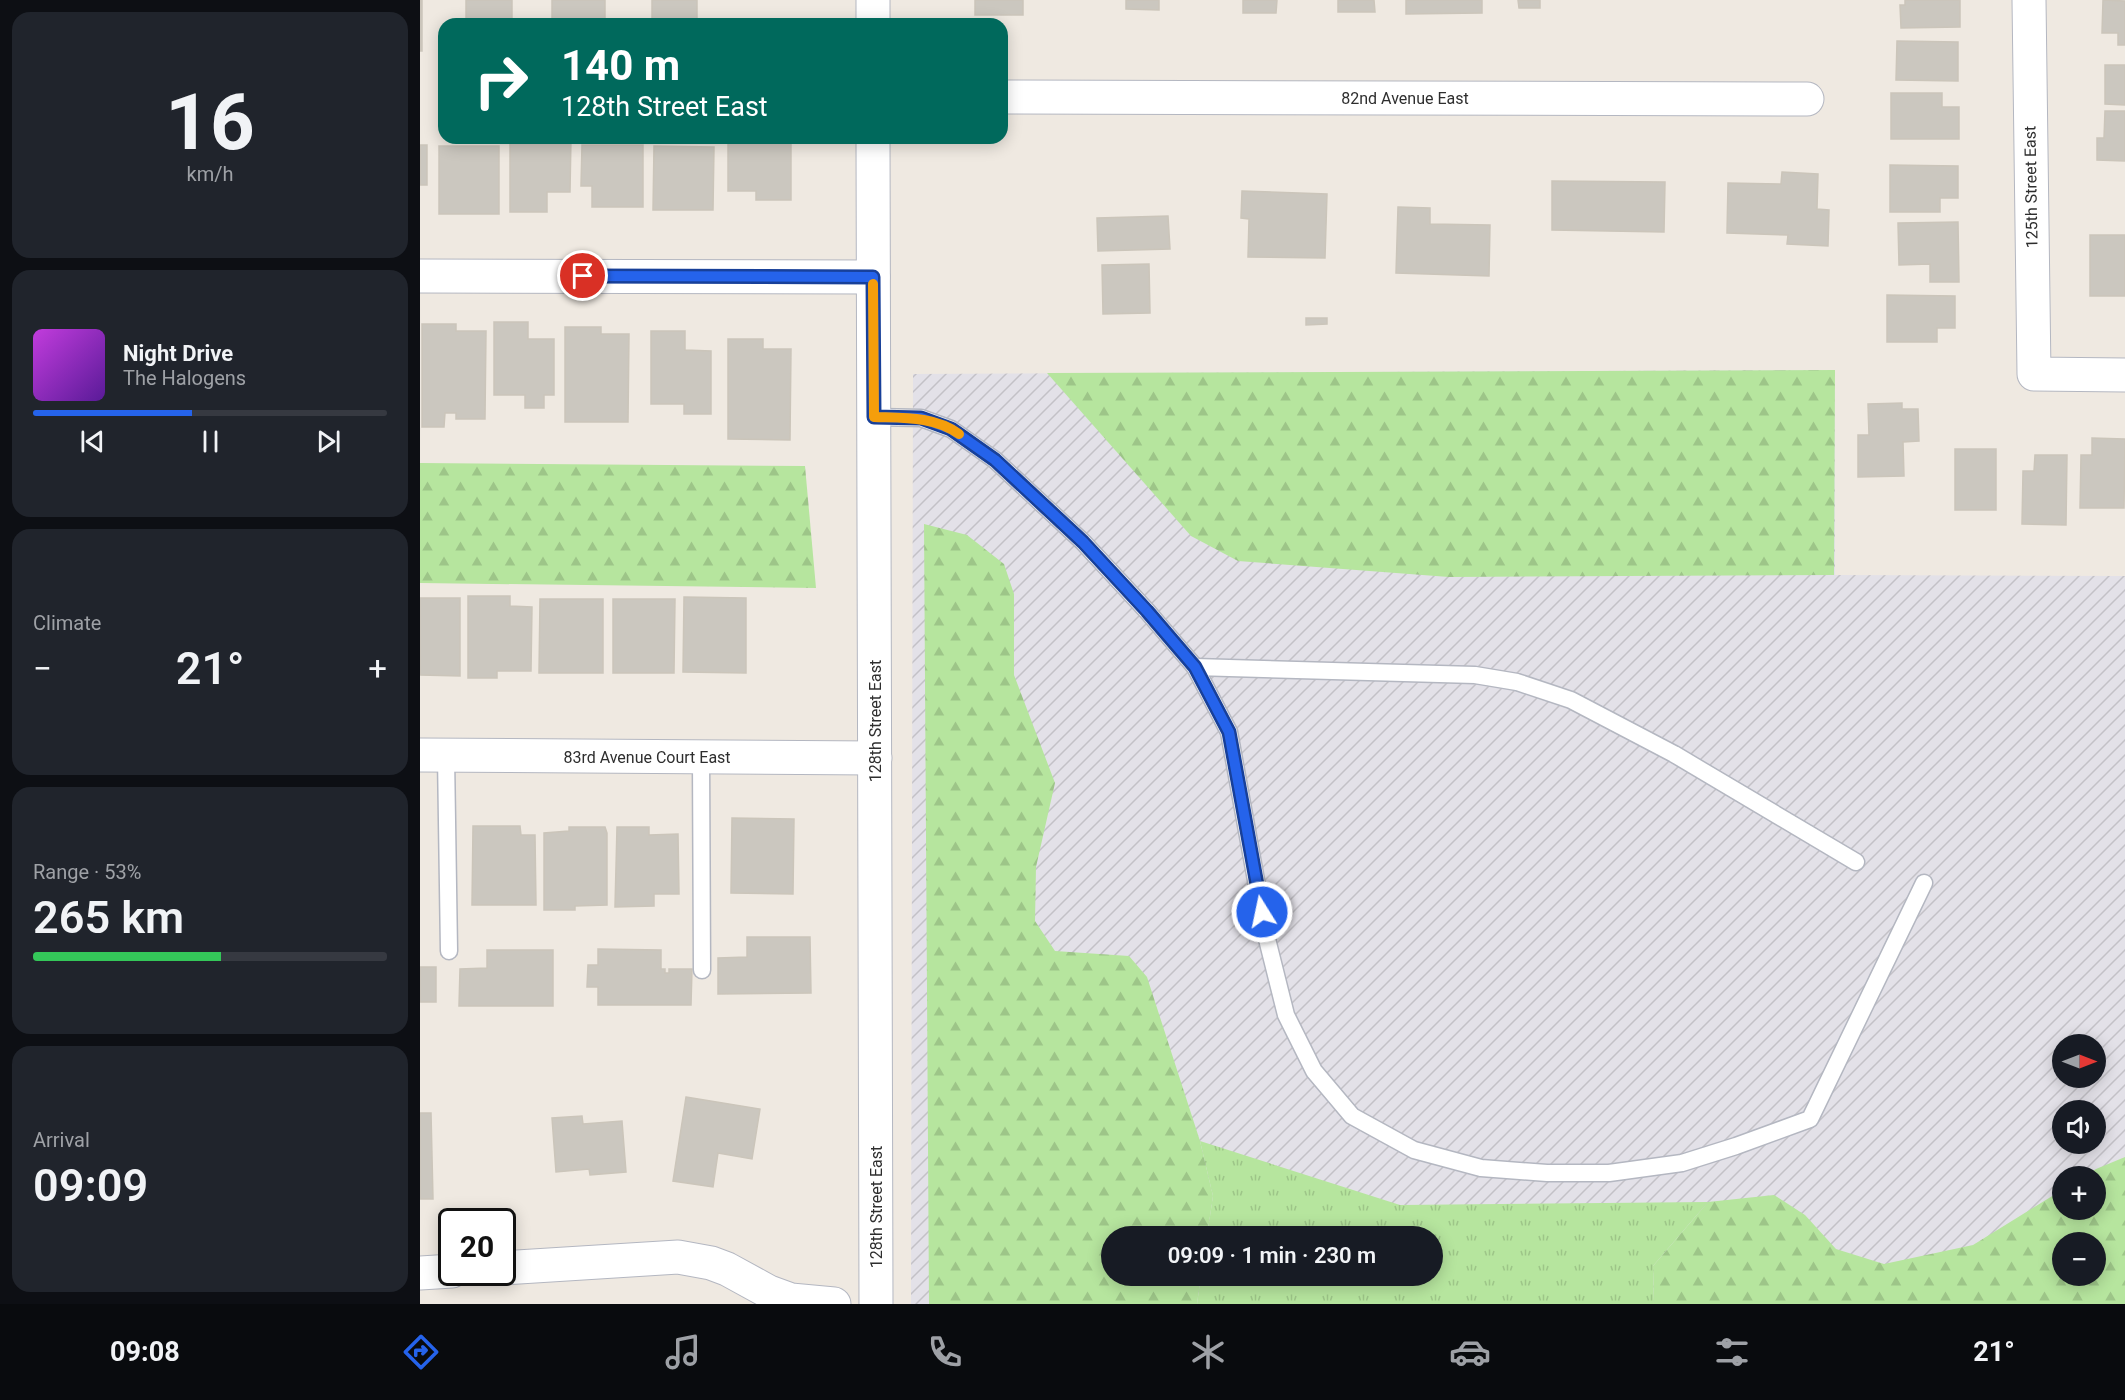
<!DOCTYPE html>
<meta charset="utf-8">
<style>
body{margin:0;font-family:Roboto,sans-serif;background:#20242c;color:#f1f3f6;height:100vh;display:flex;flex-direction:column;font-size:22px;white-space:nowrap}
*{box-sizing:border-box;margin:0}
p{font-size:20px;color:#9ea1a6}
.icon{flex:none;width:33px;height:33px;fill:none;stroke:currentColor;stroke-width:2;stroke-linecap:round;stroke-linejoin:round}
.map{position:relative;flex:1;overflow:hidden}
.side{display:flex;flex-direction:column;gap:12px;padding:12px;background:#0d0f14;width:420px}
.side>*{flex:none}
.hud{position:absolute;left:18px;top:18px;width:570px;height:126px;border-radius:18px;box-shadow:0 3px 15px #0003;background:#00695c;color:#fff;overflow:hidden}
.needle{width:39px;rotate:90deg}
.tools{position:absolute;left:1632px;top:1034px;display:grid;gap:12px}
.tools a{display:grid;place-items:center;width:54px;height:54px;border-radius:50%;background:#171b24;box-shadow:0 3px 15px #0003;font-size:30px}
.speed{position:absolute;left:18px;top:1208px;display:flex;gap:12px;font-size:30px;font-weight:700;text-align:center}
.speed>*{display:grid;place-content:center;width:78px;height:78px;border-radius:50%;background:#171b24;box-shadow:0 3px 15px #0003;line-height:1}
.speed .limit{border:3px solid #111;border-radius:9px;background:#fff;color:#111}
.pin{position:absolute;display:grid;place-items:center;width:51px;height:51px;color:#fff;margin:-26px;border:3px solid #fff;border-radius:50%;box-shadow:0 2px 6px #0007}
.me{position:absolute;width:66px;margin:-33px;rotate:350deg;stroke-linejoin:round;filter:drop-shadow(0 0 4px #0008)}
.turn{display:flex;align-items:center;gap:21px;height:126px;padding:0 24px;font-size:27px}
.turn .icon{width:78px;height:78px;stroke-width:2.5}
.turn b{display:block;font-size:42px;line-height:51px}
.big{font-size:45px;font-weight:600;line-height:1.1}
.side .widget{flex:1;display:flex;flex-direction:column;justify-content:center;gap:9px;min-width:0;padding:0 21px;border-radius:18px;background:#20242c}
.side .dial{align-items:center;gap:0}
.dial b{font-size:78px;line-height:1}
.song{display:flex;align-items:center;gap:18px}
.cover{width:72px;height:72px;border-radius:9px;background:linear-gradient(135deg,hsl(290 70% 55%),hsl(270 70% 35%))}
.played{height:6px;border-radius:3px;background:linear-gradient(90deg,#2563eb 45%,#363941 45%)}
.keys{display:flex;justify-content:space-around;direction:ltr}
.heat{display:flex;justify-content:space-between;align-items:center;font-size:33px;direction:ltr}
.charge{height:9px;border-radius:4px;background:linear-gradient(90deg,#34c759 53%,#363941 0)}
.trip{position:absolute;left:681px;top:1226px;width:342px;height:60px;border-radius:30px;background:#171b24;box-shadow:0 3px 15px #0003;font-weight:600;line-height:60px;text-align:center}
.dock{display:flex;height:96px;justify-content:space-around;align-items:center;background:#090b0e;color:#9ea1a6}
.dock .icon{width:42px;height:42px}
.dock .current{color:#2563eb}
.dock b{font-size:27px;color:#f1f3f6}
main{display:flex;flex:1;min-height:0}
.map>svg:first-child{display:block}
.industrial{fill:url(#industrial-furrows);fill-rule:evenodd}
.grass{fill:url(#grass-tufts)}
.forest{fill:url(#forest-firs);fill-rule:evenodd}
.building{fill:#cbc7bf;stroke:#cbc5ba;stroke-width:1.5}
.lines{fill:none;stroke-linecap:round;stroke-linejoin:round}
.lane-casing{stroke:#b4b7c1;stroke-width:19}
.street-casing{stroke:#b4b7c1;stroke-width:35}
.secondary-casing{stroke:#b4b7c1;stroke-width:35}
.lane{stroke:#fff;stroke-width:16}
.street{stroke:#fff;stroke-width:33}
.secondary{stroke:#fff;stroke-width:33}
.route-casing{stroke:#184099;stroke-width:15}
.route{stroke:#2563eb;stroke-width:10}
.slow{stroke:#f59e0b;stroke-width:10}
.labels{text-anchor:middle;dominant-baseline:central;stroke-width:4.5;stroke-linejoin:round;paint-order:stroke}
.street-label{font-size:16px;fill:#2e2e2e;stroke:#fff}
</style>
<main>
<section class="side">
<div class="widget dial"><b>16</b><p>km/h</p></div>
<div class="widget">
<div class="song"><i class="cover"></i><div><b>Night Drive</b><p>The Halogens</p></div></div>
<div class="played"></div>
<div class="keys"><svg class="icon" aria-label="previous" viewBox="0 0 24 24"><path d="M18 5L8 12l10 7zM5 5v14"/></svg><svg class="icon" aria-label="pause" viewBox="0 0 24 24"><path d="M8 5v14M16 5v14"/></svg><svg class="icon" aria-label="next" viewBox="0 0 24 24"><path d="M6 5l10 7-10 7zM19 5v14"/></svg></div>
</div>
<div class="widget"><p>Climate</p>
<div class="heat"><a>−</a><b class="big">21°</b><a>+</a></div>
</div>
<div class="widget"><p>Range · 53%</p><b class="big">265 km</b><div class="charge"></div></div>
<div class="widget"><p>Arrival</p><b class="big">09:09</b></div>
</section>
<div class="map">
<svg width="1705" height="1304" viewBox="0 0 1705 1304">
<defs>
<pattern id="industrial-furrows" width="10" height="10" patternUnits="userSpaceOnUse" patternTransform="scale(1.5)"><rect width="10" height="10" fill="#e3e1e8"/><path d="M-1 1l2-2M0 10L10 0M9 11l2-2" fill="none" stroke="#c3c1c7"/></pattern>
<pattern id="grass-tufts" width="24" height="20" patternUnits="userSpaceOnUse" patternTransform="scale(1.5)"><rect width="24" height="20" fill="#b6e59e"/><path d="M3 7l-1-3M5 7V3M7 7l1-3M15 17l-1-3M17 17v-4M19 17l1-3" fill="none" stroke="#9dc588"/></pattern>
<pattern id="forest-firs" width="22" height="20" patternUnits="userSpaceOnUse" patternTransform="scale(1.5)"><rect width="22" height="20" fill="#b6e59e"/><path d="M5 1l3.5 6h-7zM16 11l3.5 6h-7z" fill="#9dc588"/></pattern>
</defs>
<rect width="100%" height="100%" fill="#efe9e1"/>
<!-- industrial -->
<path class="industrial" d="M1415,370V575L1705,576V1304H491L493,374ZM1642,1044H1676V1077H1642ZM1642,1110H1676V1143H1642ZM1642,1176H1676V1209H1642ZM692,1236H1012V1275H692ZM1642,1242H1676V1275H1642Z"/>
<!-- grass -->
<path class="grass" d="M780,1141L980,1205L1288,1202L1233,1266L1234,1304H777L781,1275H1012V1236H787L793,1196Z"/>
<!-- forest -->
<g class="forest">
<path d="M1415,370L1414,575L1029,577L818,561L771,536L627,373Z"/>
<path d="M0,463L385,466L396,588L0,583Z"/>
<path d="M504,524L547,535L584,564L594,594V675L635,783L616,867L615,921L635,951L709,956L727,977L780,1141L793,1196L787,1236H692V1275H781L777,1304H509Z"/>
<path d="M1705,1157V1304H1234L1233,1266L1288,1202L1354,1195L1385,1215L1416,1249L1464,1264L1553,1245L1642,1190V1209H1676V1176H1665L1676,1169ZM1642,1242H1676V1275H1642Z"/>
</g>
<!-- building -->
<g class="building">
<rect x="0" y="0" width="2" height="51"/>
<rect x="46" y="0" width="46" height="24"/>
<rect x="132" y="0" width="53" height="24"/>
<rect x="232" y="0" width="45" height="24"/>
<rect x="555" y="0" width="48" height="15"/>
<path d="M706,0H739V10L706,9Z"/>
<path d="M823,0H857L856,13H823Z"/>
<path d="M918,0H954L955,12H918Z"/>
<path d="M986,0H1062V13L986,14Z"/>
<path d="M1098,0H1120V8H1099Z"/>
<path d="M1485,0H1540V27L1481,28L1480,5H1485Z"/>
<path d="M1683,0L1705,1V45H1698V33H1682Z"/>
<path d="M1477,41L1538,42V81L1476,80Z"/>
<path d="M1685,65H1705V105L1685,104Z"/>
<path d="M1471,93H1522V107H1539V139H1471Z"/>
<path d="M1685,111H1705V161L1677,160V138H1684Z"/>
<path d="M90,138H151L150,192H127V212H90Z"/>
<path d="M308,138H371V200H336V191H308Z"/>
<rect x="0" y="145" width="7" height="40"/>
<path d="M162,145H223V207H172V186H161Z"/>
<rect x="19" y="146" width="60" height="68"/>
<path d="M234,146L294,147L293,210H233Z"/>
<path d="M1470,165L1538,166V198H1520V212H1470Z"/>
<path d="M1362,172L1398,174L1397,209L1409,210L1408,246L1367,244L1368,235L1307,233L1308,183L1361,184Z"/>
<path d="M1132,181L1245,182L1244,232L1132,230Z"/>
<path d="M822,191L907,194L905,258L828,257L829,219L821,218Z"/>
<path d="M978,207L1010,208V224L1070,225L1069,276L976,273Z"/>
<path d="M748,216L750,249L678,251L677,218Z"/>
<path d="M1538,222L1539,282H1510V264L1479,265L1478,223Z"/>
<rect x="1670" y="235" width="35" height="61"/>
<path d="M729,264L730,313L683,314L682,265Z"/>
<path d="M1467,295L1535,296V328H1517V342H1467Z"/>
<path d="M886,318H907V324L886,325Z"/>
<path d="M74,322H108V339H134V395H124V408H105V395H74Z"/>
<path d="M2,324H36V331H66L65,419H36V413H25L24,427H2Z"/>
<path d="M145,327H181V334H209L208,422H145Z"/>
<path d="M231,331H265V350L291,351V414H264V404H231Z"/>
<path d="M308,339H343V349H371L370,440L308,439Z"/>
<path d="M1482,403V409H1498L1499,441L1483,442L1484,476L1438,477V435H1449L1448,404Z"/>
<path d="M1672,438L1705,439L1704,508H1660L1661,455H1672Z"/>
<rect x="1535" y="449" width="41" height="61"/>
<path d="M1615,455H1647L1646,525L1602,524L1603,471H1614Z"/>
<path d="M48,596H90V606L112,607L111,671H77V678H48Z"/>
<path d="M264,597L326,598V673L263,672Z"/>
<path d="M0,598H40V676L0,675Z"/>
<path d="M120,599H183V673H119Z"/>
<path d="M193,599H255L254,673H193Z"/>
<path d="M312,818L374,819L373,894L311,893Z"/>
<path d="M53,826H100L101,835H115L116,905H52Z"/>
<path d="M149,827H185L187,833V905L155,906V910H124V833L149,831Z"/>
<path d="M197,827H229V835L258,834L259,894H234V906L195,907Z"/>
<path d="M327,937H390L391,993L298,994V958L327,957Z"/>
<path d="M178,949L241,950V969H245V973H249V969H272L271,1005H178V987H167L168,965H178Z"/>
<path d="M67,950H133V1006H39L40,969L67,968Z"/>
<rect x="0" y="967" width="16" height="35"/>
<path d="M266,1097L340,1109L332,1159L298,1153L293,1187L253,1181Z"/>
<path d="M0,1113H11L13,1199H0Z"/>
<path d="M162,1116L163,1124L202,1121L206,1172L170,1175L169,1169L136,1172L132,1118Z"/>
</g>
<g class="lines">
<!-- lane casing -->
<g class="lane-casing">
<g id="lane">
<path d="M454,417L501,418L531,429L575,460L663,542L727,611L775,667L809,732L846,935L866,1015L894,1071L932,1116L994,1150L1061,1168L1127,1173H1189L1262,1163L1316,1146L1390,1119L1504,883"/>
<path d="M775,667L1055,675L1097,682L1151,700L1254,754L1436,862"/>
<path d="M26,756L29,951"/>
<path d="M281,757L282,970"/>
</g>
</g>
<!-- street casing -->
<g class="street-casing">
<g id="street">
<path d="M1609,0L1614,374L1705,375"/>
<path d="M582,97L1387,99"/>
<path d="M0,276L453,277"/>
<path d="M0,755L455,758"/>
<path d="M82,1268L258,1257L291,1263L307,1269L349,1292L371,1300L414,1304"/>
<path d="M0,1273L32,1271"/>
</g>
</g>
<!-- secondary casing -->
<g class="secondary-casing">
<g id="secondary">
<path d="M453,0V24"/>
<path d="M453,138L456,1304"/>
</g>
</g>
<!-- lane -->
<use href="#lane" class="lane"/>
<!-- street -->
<use href="#street" class="street"/>
<!-- secondary -->
<use href="#secondary" class="secondary"/>
</g>
<g class="lines">
<!-- route casing -->
<g class="route-casing">
<path id="route" d="M163,276L453,277L454,417L501,418L531,429L575,460L663,542L727,611L775,667L809,732L842,912"/>
</g>
<!-- route -->
<use href="#route" class="route"/>
<!-- slow -->
<path class="slow" d="M453,284L454,417C483,418 514,416 539,434"/>
</g>
<g class="labels">
<!-- street labels -->
<g class="street-label">
<text x="985" y="98">82nd Avenue East</text>
<text transform="translate(1611 187) rotate(-91)">125th Street East</text>
<text transform="translate(455 721) rotate(-90)">128th Street East</text>
<text x="227" y="757">83rd Avenue Court East</text>
<text transform="translate(456 1207) rotate(-90)">128th Street East</text>
</g>
</g>
</svg>
<div class="tools">
<a><svg class="needle" viewBox="-14 -14 28 28"><path d="M0-13l5 13h-10z" fill="#e53935"/><path d="M0 13l5-13h-10z" fill="#9ea1a6"/></svg></a>
<a><svg class="icon" aria-label="sound" viewBox="0 0 24 24"><path d="M4 9h4l5-4v14l-5-4H4zM17 9q2 3 0 6"/></svg></a>
<a>+</a>
<a>−</a>
</div>
<div class="speed"><div class="limit">20</div></div>
<div class="pin" style="left:163px;top:276px;background:#d93025"><svg class="icon" aria-label="arrive" viewBox="0 0 24 24"><path d="M6 21V4h12l-3 4 3 4H6"/></svg></div>
<svg class="me" style="left:842px;top:912px" viewBox="-20 -20 40 40"><circle r="17" fill="#2563eb" stroke="#fff" stroke-width="3"/><path d="M0-11L8 9 0 5-8 9z" fill="#fff"/></svg>
<div class="trip">09:09 · 1 min · 230 m</div>
<div class="hud">
<div class="turn"><svg class="icon" aria-label="right" viewBox="0 0 24 24"><path d="M7 20v-9h11M14 6l5 5-5 5"/></svg><div><b>140 m</b>128th Street East</div></div>
</div>
</div>
</main>
<nav class="dock">
<b>09:08</b>
<svg class="icon current" aria-label="directions" viewBox="0 0 24 24"><path d="M12 3l9 9-9 9-9-9zM9 14v-3h6M13 9l2 2-2 2"/></svg>
<svg class="icon" aria-label="music" viewBox="0 0 24 24"><path d="M9 18V5l10-2v13"/><circle cx="6" cy="18" r="3"/><circle cx="16" cy="16" r="3"/></svg>
<svg class="icon" aria-label="phone" viewBox="0 0 24 24"><path d="M5 4h4l2 5-3 2q2 4 5 5l2-3 5 2v4C11 20 4 13 5 4z"/></svg>
<svg class="icon" aria-label="climate" viewBox="0 0 24 24"><path d="M12 3v18M4 7l16 10M4 17L20 7"/></svg>
<svg class="icon" aria-label="car" viewBox="0 0 24 24"><path d="M5 17H2v-5l4-1 3-4h7l3 4 3 1v5h-3M9 17h6M6 11h13"/><circle cx="7" cy="17" r="2"/><circle cx="17" cy="17" r="2"/></svg>
<svg class="icon" aria-label="filters" viewBox="0 0 24 24"><path d="M4 7h16M4 17h16"/><circle cx="9" cy="7" r="2"/><circle cx="15" cy="17" r="2"/></svg>
<b>21°</b>
</nav>
